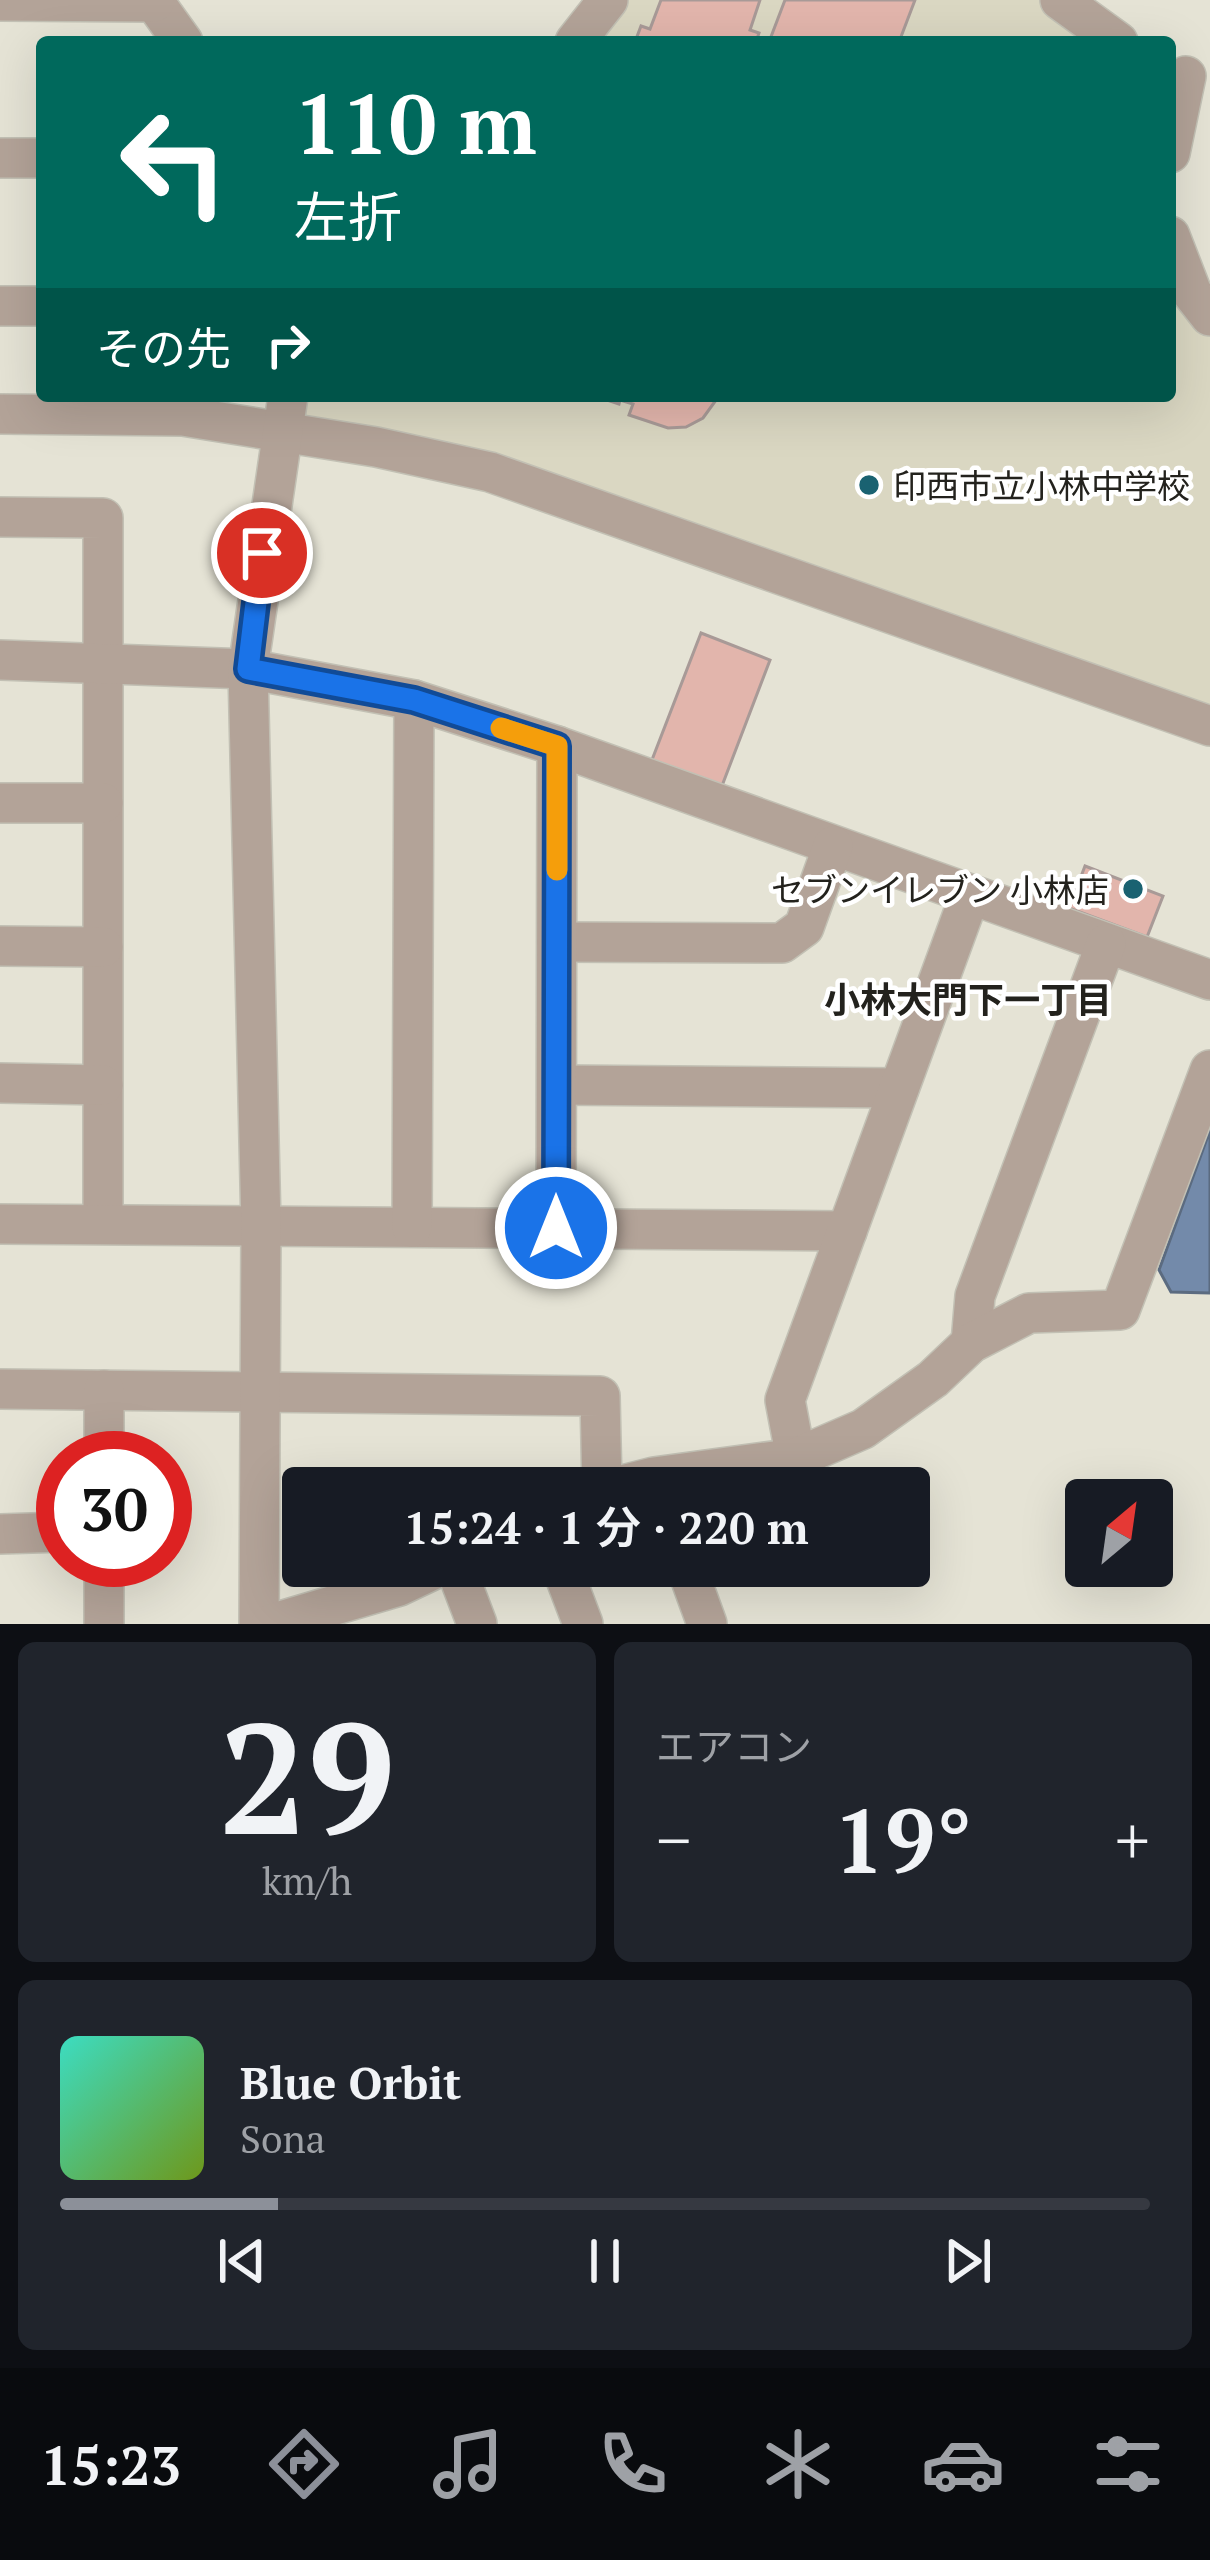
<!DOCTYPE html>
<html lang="ja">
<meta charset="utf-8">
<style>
body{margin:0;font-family:"PT Serif","Noto Sans JP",serif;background:#20242c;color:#f1f3f6;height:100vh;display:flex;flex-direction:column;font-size:45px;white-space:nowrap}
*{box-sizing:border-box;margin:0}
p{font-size:39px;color:#9ea1a6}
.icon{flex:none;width:66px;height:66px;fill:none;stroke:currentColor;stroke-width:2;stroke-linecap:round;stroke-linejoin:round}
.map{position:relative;height:1624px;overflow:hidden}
.sheet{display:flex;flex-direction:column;gap:18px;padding:18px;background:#0d0f14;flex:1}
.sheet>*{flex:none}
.hud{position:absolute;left:36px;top:36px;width:1140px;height:366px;border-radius:12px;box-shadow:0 12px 48px #0002;background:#00695c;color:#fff;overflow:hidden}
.needle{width:78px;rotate:29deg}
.tools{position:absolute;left:1065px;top:1479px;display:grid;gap:24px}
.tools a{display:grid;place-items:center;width:108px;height:108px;border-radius:12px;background:#171b24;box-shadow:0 12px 48px #0002;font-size:60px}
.speed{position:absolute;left:36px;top:1431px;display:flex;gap:24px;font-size:60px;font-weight:700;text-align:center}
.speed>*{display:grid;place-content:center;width:156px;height:156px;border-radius:50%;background:#171b24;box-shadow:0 12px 48px #0002;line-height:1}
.speed .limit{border:18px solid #d22;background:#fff;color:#111}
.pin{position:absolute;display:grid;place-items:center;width:102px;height:102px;color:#fff;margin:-51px;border:6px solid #fff;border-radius:50%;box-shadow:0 3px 12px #0007}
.me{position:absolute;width:132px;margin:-66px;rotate:0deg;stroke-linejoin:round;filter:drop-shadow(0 0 9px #0008)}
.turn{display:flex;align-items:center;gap:42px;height:252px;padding:0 60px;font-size:54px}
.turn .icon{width:156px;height:156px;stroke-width:2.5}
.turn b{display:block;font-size:84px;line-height:102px}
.then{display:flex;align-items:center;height:114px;padding:0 60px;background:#0003;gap:24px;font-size:45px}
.big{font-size:90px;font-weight:600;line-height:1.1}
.sheet .card{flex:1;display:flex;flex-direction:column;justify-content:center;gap:18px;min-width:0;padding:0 42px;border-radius:18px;background:#20242c}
.sheet .dial{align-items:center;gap:0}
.dial b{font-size:156px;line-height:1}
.song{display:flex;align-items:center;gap:36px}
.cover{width:144px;height:144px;border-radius:18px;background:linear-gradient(135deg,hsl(170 70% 55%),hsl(80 70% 35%))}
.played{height:12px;border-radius:6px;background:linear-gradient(90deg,#8c9099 20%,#363941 20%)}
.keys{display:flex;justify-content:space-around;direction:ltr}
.heat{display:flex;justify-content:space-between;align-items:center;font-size:66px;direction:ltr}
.sheet .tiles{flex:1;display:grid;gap:18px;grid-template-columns:1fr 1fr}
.card:last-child{grid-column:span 2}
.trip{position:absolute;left:282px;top:1467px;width:648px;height:120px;border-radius:12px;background:#171b24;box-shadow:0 12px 48px #0002;font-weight:600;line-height:120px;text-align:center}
.tabs{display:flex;height:192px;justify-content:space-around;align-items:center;background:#090b0e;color:#9ea1a6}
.tabs .icon{width:84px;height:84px}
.tabs .selected{color:#8c9099}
.tabs b{font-size:54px;color:#f1f3f6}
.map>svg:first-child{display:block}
.built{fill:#dad7c2}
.water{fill:#738aaa;stroke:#5b6b80;stroke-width:3}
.building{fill:#e2b5ac;stroke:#a89a97;stroke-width:3}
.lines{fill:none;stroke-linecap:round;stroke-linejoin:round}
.minor-casing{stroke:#c2c0b4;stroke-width:42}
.minor{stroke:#b3a398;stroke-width:39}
.route-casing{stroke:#114b97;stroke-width:30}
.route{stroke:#1a73e8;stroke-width:21}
.slow{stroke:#f59e0b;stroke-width:21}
.poi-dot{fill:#1a6271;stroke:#fff;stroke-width:4.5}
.labels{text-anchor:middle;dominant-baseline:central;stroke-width:9;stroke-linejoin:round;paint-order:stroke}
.poi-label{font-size:33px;fill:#23221d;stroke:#fff;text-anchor:start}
.neighbourhood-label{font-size:36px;font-weight:bold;fill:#23221d;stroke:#fff}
</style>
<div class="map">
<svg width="1210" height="1624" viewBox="0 0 1210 1624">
<rect width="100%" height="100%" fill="#e5e3d5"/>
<!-- built -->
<g class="built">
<path d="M625,0H1060L1118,42H589Z"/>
<path d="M1170,236L1210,316V726L642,523L282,434L288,396H1170Z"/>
</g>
<!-- water -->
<path class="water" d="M1210,1130V1293L1171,1292L1159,1270Z"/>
<!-- building -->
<g class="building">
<path d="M661,0H760L750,30L759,33L756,42H635L641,26L650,29Z"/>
<path d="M785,0H915L899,42H769Z"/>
<path d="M595,396H719L703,418L686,427L668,428L629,415L633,404L620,400L619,404Z"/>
<path d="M701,633L770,660L720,791L650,765Z"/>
<path d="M1085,866L1163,896L1147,937L1069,908Z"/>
</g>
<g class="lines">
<!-- minor casing -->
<g class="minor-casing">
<g id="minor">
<path d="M153,0L183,42"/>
<path d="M1060,0L1118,42"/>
<path d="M0,1L154,2"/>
<path d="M575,42L608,0"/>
<path d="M1170,153L1186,76"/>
<path d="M0,158H42"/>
<path d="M1170,236L1192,293L1210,316"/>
<path d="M0,306H42"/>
<path d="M0,414L183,416L376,447L490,472L1210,726"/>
<path d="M0,517L103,518V1224"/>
<path d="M0,660L248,669L414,700L557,746L1210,980"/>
<path d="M0,803H103"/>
<path d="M557,942L782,943L804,927L833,846"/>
<path d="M0,946L103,947"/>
<path d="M0,1083L103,1085"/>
<path d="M557,1085L899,1088"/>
<path d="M0,1224L847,1231"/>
<path d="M412,1227L414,700"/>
<path d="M556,1228L557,746"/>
<path d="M971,1343L975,1296L1106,944"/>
<path d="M0,1389L600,1396L602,1488"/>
<path d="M104,1458V1390"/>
<path d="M796,1458L785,1400L970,895"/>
<path d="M611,1488L654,1477L796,1458L863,1429L933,1379L971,1343L1029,1313L1120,1310L1210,1070"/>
<path d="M0,1534L63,1532"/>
<path d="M104,1560V1624"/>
<path d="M455,1566L477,1624"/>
<path d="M561,1566L583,1624"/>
<path d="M686,1566L707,1624"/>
<path d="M259,1624L261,1226L248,669L288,396"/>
<path d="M271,1624L399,1586L441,1566"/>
</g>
</g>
<!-- minor -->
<use href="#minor" class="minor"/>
</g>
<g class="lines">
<!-- route casing -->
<g class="route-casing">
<path id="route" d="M262,553L248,669L414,700L557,746L556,1228"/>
</g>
<!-- route -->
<use href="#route" class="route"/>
<!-- slow -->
<path class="slow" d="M501,728L557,746V870"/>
</g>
<!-- markers -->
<g class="poi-dot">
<circle cx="869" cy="485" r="12"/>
<circle cx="1133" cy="889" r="12"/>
</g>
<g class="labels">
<!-- poi labels -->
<g class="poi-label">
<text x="893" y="485">印西市立小林中学校</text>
<text x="1109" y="889" text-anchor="end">セブンイレブン 小林店</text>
</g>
<!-- neighbourhood labels -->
<g class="neighbourhood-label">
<text x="968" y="999">小林大門下一丁目</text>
</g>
</g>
</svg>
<div class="tools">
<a><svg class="needle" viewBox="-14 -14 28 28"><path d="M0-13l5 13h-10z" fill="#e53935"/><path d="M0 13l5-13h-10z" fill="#9ea1a6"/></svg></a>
</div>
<div class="speed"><div class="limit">30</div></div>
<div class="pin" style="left:262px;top:553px;background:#d93025"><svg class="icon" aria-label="arrive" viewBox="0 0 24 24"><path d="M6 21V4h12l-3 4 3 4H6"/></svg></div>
<svg class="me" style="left:556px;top:1228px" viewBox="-20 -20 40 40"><circle r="17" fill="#1a73e8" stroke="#fff" stroke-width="3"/><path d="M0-11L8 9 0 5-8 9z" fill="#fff"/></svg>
<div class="trip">15:24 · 1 分 · 220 m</div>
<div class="hud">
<div class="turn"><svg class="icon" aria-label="left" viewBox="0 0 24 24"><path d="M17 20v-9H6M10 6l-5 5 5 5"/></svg><div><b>110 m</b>左折</div></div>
<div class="then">その先<svg class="icon" aria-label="right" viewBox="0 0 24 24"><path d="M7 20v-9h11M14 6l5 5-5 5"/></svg></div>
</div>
</div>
<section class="sheet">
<div class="tiles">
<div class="card dial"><b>29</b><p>km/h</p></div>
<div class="card"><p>エアコン</p>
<div class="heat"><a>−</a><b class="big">19°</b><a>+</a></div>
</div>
<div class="card">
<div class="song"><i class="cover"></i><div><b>Blue Orbit</b><p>Sona</p></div></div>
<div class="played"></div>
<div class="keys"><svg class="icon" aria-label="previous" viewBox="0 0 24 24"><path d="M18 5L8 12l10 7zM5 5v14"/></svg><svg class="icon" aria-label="pause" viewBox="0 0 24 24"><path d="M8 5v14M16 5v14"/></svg><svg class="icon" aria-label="next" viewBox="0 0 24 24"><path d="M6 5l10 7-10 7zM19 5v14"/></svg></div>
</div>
</div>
</section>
<nav class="tabs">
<b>15:23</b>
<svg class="icon selected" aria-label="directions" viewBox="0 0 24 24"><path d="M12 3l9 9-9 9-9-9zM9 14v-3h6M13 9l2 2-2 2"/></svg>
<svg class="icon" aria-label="music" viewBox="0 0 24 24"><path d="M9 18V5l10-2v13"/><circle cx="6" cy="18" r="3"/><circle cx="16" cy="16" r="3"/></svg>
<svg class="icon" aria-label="phone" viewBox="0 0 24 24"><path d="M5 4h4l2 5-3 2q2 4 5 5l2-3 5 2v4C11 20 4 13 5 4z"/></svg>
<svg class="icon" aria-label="climate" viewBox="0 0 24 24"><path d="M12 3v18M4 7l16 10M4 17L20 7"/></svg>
<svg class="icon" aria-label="car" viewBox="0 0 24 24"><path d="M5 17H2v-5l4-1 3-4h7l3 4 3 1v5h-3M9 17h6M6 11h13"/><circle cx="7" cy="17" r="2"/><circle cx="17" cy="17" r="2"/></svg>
<svg class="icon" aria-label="filters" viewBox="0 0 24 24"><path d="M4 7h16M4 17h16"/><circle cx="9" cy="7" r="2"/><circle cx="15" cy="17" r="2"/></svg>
</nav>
